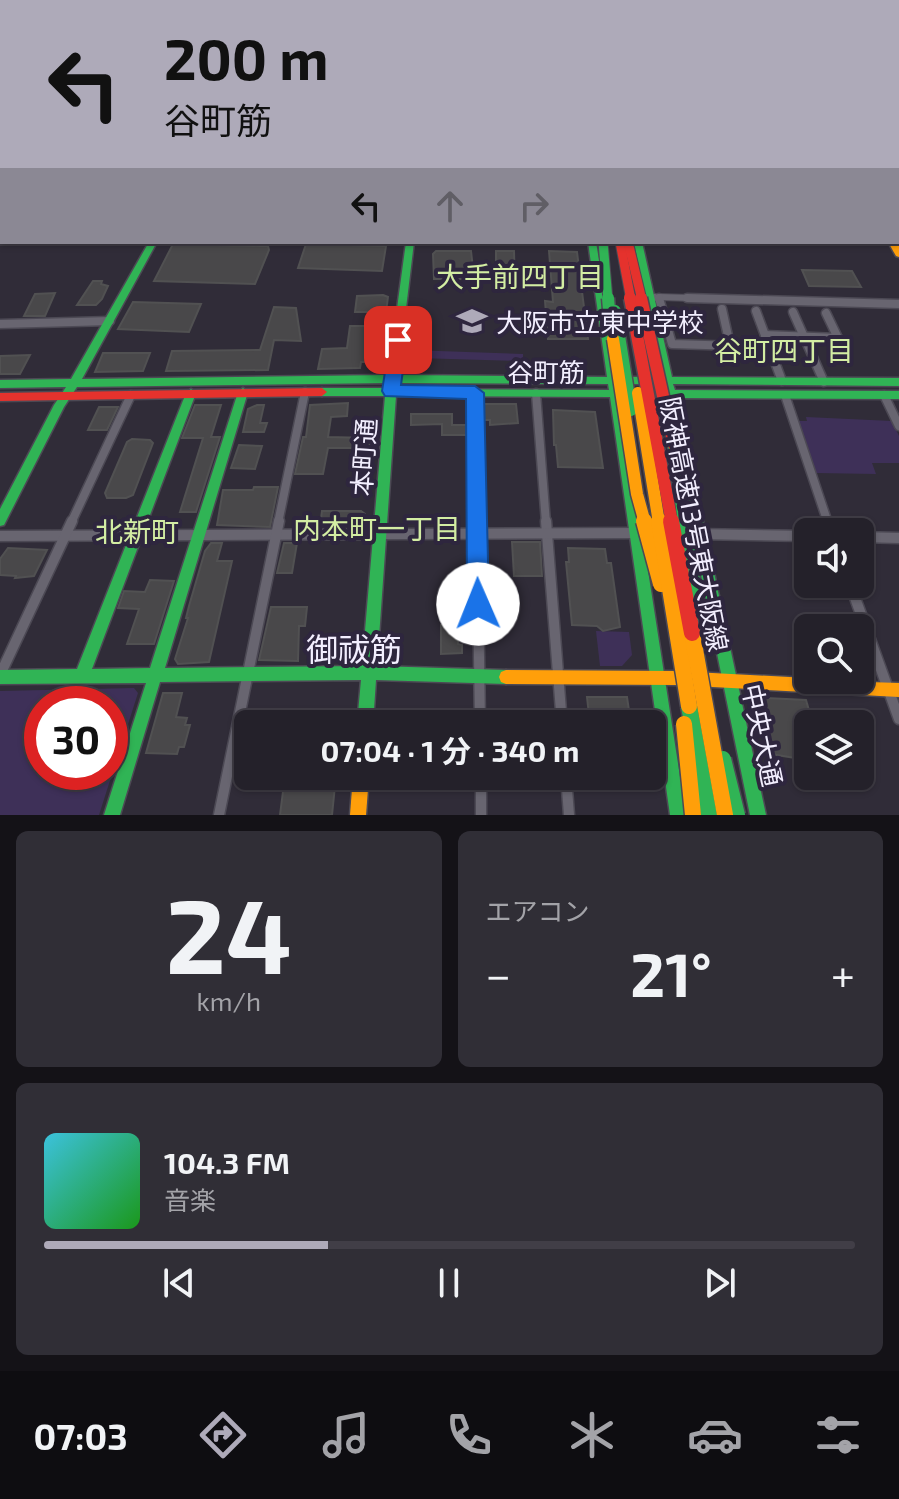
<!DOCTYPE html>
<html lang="ja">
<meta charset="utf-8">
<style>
body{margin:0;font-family:"Exo 2","Noto Sans JP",sans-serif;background:#302e36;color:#f1f3f6;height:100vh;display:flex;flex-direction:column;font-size:30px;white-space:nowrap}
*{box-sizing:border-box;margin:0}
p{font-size:26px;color:#a3a3a8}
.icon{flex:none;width:44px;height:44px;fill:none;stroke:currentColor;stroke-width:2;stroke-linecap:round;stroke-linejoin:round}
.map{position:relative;height:815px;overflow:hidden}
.side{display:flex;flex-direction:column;gap:16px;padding:16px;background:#141217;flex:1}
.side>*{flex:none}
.hud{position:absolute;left:0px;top:0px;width:900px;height:244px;box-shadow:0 2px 6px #0004,0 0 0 2px #413e47;background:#aeaab9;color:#111;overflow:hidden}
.fabs{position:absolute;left:794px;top:518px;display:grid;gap:16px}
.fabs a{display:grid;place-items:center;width:80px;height:80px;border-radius:12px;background:#24212a;box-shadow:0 2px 6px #0004,0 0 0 2px #413e47;font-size:40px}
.speed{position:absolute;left:24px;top:686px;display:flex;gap:16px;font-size:40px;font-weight:700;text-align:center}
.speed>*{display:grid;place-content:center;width:104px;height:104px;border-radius:50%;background:#24212a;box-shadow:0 2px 6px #0004,0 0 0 2px #413e47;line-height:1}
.speed .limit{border:12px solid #d22;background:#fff;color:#111}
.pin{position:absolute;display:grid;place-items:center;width:68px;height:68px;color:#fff;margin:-34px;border-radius:16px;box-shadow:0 4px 12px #0006}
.me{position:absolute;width:88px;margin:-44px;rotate:359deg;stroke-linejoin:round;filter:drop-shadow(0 0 6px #0008)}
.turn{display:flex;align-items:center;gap:28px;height:168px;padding:0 32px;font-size:36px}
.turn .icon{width:104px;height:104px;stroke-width:2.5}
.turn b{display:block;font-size:56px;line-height:68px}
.lanes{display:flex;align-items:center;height:76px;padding:0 32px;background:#0003;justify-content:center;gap:40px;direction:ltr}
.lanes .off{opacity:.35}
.big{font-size:60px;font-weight:700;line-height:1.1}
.side .widget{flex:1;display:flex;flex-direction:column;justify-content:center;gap:12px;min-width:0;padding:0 28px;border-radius:12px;background:#302e36}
.side .dial{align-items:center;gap:0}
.dial b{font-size:104px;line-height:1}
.song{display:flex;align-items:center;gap:24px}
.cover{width:96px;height:96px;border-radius:12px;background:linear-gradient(135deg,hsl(190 70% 55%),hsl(120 70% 35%))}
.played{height:8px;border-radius:4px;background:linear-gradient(90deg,#aeaab9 35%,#413e47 35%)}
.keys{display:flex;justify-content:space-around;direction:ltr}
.heat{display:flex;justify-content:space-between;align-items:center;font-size:44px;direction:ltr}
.side .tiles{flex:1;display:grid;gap:16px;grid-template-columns:1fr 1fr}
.widget:last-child{grid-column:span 2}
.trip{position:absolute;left:234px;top:710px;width:432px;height:80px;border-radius:12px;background:#24212a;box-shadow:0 2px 6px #0004,0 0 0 2px #413e47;font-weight:700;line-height:80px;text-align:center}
.dock{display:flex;height:128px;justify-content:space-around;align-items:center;background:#0e0d11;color:#a3a3a8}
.dock .icon{width:56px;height:56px}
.dock .on{color:#aeaab9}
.dock b{font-size:36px;color:#f1f3f6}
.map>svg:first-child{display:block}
.green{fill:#3e3058;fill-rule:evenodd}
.building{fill:#49484a;stroke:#515152;stroke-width:2}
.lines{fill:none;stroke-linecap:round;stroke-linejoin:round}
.street-far3-casing{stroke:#4c4954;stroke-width:7}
.street-far2-casing{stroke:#4c4954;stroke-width:8}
.street-far1-casing{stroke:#4c4954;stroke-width:11}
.street-casing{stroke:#4c4954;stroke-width:13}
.fast-casing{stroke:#4c4954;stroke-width:3}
.slow-casing{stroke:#4c4954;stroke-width:3}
.jam-casing{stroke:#4c4954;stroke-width:3}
.street-far3{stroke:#686570;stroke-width:5}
.street-far2{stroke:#686570;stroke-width:6}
.street-far1{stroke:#686570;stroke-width:8}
.street{stroke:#686570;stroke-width:10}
.fast{fill:#30b455;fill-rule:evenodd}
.slow{fill:#ff9f0a;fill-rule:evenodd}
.jam{fill:#e5322d;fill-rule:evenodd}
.fast-bridge-far2-casing{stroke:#4c4954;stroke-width:11;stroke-linecap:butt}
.fast-bridge-far1-casing{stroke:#4c4954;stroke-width:15;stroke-linecap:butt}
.fast-bridge-casing{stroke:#4c4954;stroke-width:19;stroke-linecap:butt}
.slow-bridge-far1-casing{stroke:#4c4954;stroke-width:15;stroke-linecap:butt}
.slow-bridge-casing{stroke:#4c4954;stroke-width:19;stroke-linecap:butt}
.jam-bridge-far2-casing{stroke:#4c4954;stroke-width:11;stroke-linecap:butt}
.jam-bridge-far1-casing{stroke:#4c4954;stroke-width:15;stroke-linecap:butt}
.jam-bridge-casing{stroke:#4c4954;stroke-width:19;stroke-linecap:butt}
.fast-bridge-far2{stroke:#30b455;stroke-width:9}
.fast-bridge-far1{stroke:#30b455;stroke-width:12}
.fast-bridge{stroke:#30b455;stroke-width:16}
.slow-bridge-far1{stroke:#ff9f0a;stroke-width:12}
.slow-bridge{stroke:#ff9f0a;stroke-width:16}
.jam-bridge-far2{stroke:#e5322d;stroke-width:9}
.jam-bridge-far1{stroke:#e5322d;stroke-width:12}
.jam-bridge{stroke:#e5322d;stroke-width:16}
.route{fill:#1a73e8;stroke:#114b97;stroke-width:2}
.labels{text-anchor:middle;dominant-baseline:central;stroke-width:8;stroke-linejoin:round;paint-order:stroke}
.poi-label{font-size:26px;fill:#f2eefe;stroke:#2e263e;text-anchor:start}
.street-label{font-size:26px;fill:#f2eefe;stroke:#2e263e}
.neighbourhood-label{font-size:28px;fill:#d3eda3;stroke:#2e263e}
.near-street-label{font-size:32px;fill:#f2eefe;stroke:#2e263e}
</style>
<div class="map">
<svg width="899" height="815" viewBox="0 0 899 815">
<rect width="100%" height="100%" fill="#302c38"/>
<!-- green -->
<g class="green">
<path d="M0,0H497L2,2L0,212Z"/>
<path d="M410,350L523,354V361L416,358Z"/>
<path d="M806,417L892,421L899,436V463H872L876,474L816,473L798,421H807Z"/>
<path d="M596,631L629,632L632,655L622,666H600Z"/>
<path d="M134,688L138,693L99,815H0V691ZM42,704H110V772H42Z"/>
</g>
<!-- building -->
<g class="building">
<path d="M173,244L260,246H268L269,250L255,284L154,281Z"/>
<path d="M306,244L386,246L382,271L298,268Z"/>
<path d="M436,251H471L474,277L472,279H434L433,254Z"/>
<path d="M496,251H514L515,288L496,287Z"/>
<path d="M549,251L577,252L588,339H548L545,301L553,302Z"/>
<path d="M802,270L852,271L861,287L809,286Z"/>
<path d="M93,281H102L101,284L108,286L102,299L96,305H77Z"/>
<path d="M55,293L45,316H24L35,294Z"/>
<path d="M383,295L388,297L386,312H355L357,296Z"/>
<path d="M133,302L201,304L189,332L118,329Z"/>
<path d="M274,307L296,308L301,341L274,340L268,370L166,371L172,351L260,350Z"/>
<path d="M350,326H387L381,353L368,359V362H361L360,368L318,369L322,349L347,348Z"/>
<path d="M103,353H150L143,371L95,372Z"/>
<path d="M30,355L20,374H0V356Z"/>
<path d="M348,403L347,416L331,417L328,437L370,438V448H328L323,474H295L303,437H306L310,405Z"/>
<path d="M482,404H516L518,423L490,425V420H482Z"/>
<path d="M195,405H221L211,437H220L196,512H180L203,438H182Z"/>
<path d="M257,405H264L260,423H267L264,432H243L248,409Z"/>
<path d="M99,407H118L107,430H88Z"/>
<path d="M553,410L595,412L603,468L558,467L556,445H554Z"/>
<path d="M411,414H452V425H468V435H442V424L411,425Z"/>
<path d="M132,439L150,440L153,443L133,495L126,498H107L105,493L127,442Z"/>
<path d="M239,445L262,446L255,469L231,468Z"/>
<path d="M254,487H278L270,527L217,525L223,490H253Z"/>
<path d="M322,511H361L365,514L364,525L320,526Z"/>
<path d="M512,542H540L542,576H514Z"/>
<path d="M211,543H222L217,561H232L209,662L178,664L175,659L188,618H186L189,606L205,551Z"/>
<path d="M284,543H297L292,573H277Z"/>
<path d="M8,548L47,550L34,576L15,578L16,576L0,575V559Z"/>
<path d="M568,548L605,549L607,563H611L620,627L603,631L597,626L572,625L566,562H569Z"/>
<path d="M150,580L174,581L154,644H127L139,609L118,608L124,591L145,592Z"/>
<path d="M271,607H307L305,626H299L298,661L259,660Z"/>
<path d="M441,625H457L458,644L462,645V653L441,654Z"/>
<path d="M163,693H182L176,717L187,718L185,725H190L184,747H179L177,754L146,753Z"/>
<path d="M587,697H627L631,724H590Z"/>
<path d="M766,698L806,700L813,724H808V760L771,754L761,707Z"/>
<path d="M285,776H336L332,815H280Z"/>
</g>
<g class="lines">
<!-- street-far3 casing -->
<g class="street-far3-casing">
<path id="street-far3" d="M624,0L653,2"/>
</g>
<!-- street-far2 casing -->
<g class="street-far2-casing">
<g id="street-far2">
<path d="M655,297L660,300"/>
<path d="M659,297L755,300"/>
</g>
</g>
<!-- street-far1 casing -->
<g class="street-far1-casing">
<g id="street-far1">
<path d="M659,298L672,344L770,347"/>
<path d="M687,298L899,304"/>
<path d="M722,309L730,345"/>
<path d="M756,311L782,381"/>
<path d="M793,312L824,382"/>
<path d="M0,324L110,321"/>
<path d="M765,335L838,338L826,313"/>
<path d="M475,393L477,523"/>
<path d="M536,393L546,523"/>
<path d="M785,395L828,523"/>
<path d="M884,395L899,426"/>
<path d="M71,523L131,395"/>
<path d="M278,523L305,392"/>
</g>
</g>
<!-- street casing -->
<g class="street-casing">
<g id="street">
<path d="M477,521L480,724"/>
<path d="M546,521L562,724"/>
<path d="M827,521L831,532"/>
<path d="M697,534L808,536"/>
<path d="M0,536L639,533"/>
<path d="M860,537L899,538"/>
<path d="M850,584L899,719"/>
<path d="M0,675L72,521"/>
<path d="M481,776V815"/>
<path d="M566,776L569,815"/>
<path d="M219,815L279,521"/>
</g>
</g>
<!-- fast casing -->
<g class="fast-casing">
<g id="fast">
<rect x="499" y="0" width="6" height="2"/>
<path d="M528,0H534L535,2H529Z"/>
<path d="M541,0H547L548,2H542Z"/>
<rect x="650" y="0" width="6" height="2"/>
<rect x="761" y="0" width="6" height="2"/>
<rect x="786" y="0" width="6" height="2"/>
<rect x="898" y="14" width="1" height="4"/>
<rect x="898" y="33" width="1" height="4"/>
<rect x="898" y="68" width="1" height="5"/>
<rect x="898" y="78" width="1" height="4"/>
<rect x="898" y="174" width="1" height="4"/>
<path d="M149,242H157L82,379L388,375L406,242H414L398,375L607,377L588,242H596L618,377H661L634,242H642L672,377L899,378V386L673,384L675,390L899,391V399L676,398L677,403L672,407L668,406L665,398L621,397L686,815H670L610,397L396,396L377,666L506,670L511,672L513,677L511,682L506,684L376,680L373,724H357L361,680L160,682L120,815H104L146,683L0,684V670L77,669L186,393L191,389L196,393L92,669L150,668L238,392L243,388L248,392L165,668L362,666L385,396H322L317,392L322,388H386L387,383L77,387L64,407L4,525L0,526V509L54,405L66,387L0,388V380L71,379ZM397,383L608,384L609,390L396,389ZM619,384H663L664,390H620Z"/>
<path d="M677,424L681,425L683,428L766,815H750L671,428L673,425Z"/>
</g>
</g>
<!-- slow casing -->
<g class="slow-casing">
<g id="slow">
<path d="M504,0H512L516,2H508Z"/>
<path d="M536,0H542L543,2H537Z"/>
<path d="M2,213V219L0,220V214Z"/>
<path d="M888,242H896L899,246V257L896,256Z"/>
<path d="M506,670L675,671L808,678V680L899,683V697L675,685L506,684L501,682L499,677L501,672Z"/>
<path d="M353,776H369L366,815H350Z"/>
</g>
</g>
<!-- jam casing -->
<g class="jam-casing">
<path id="jam" d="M322,388L327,392L322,396L0,401V393Z"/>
</g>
<!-- street-far3 -->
<use href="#street-far3" class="street-far3"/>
<!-- street-far2 -->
<use href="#street-far2" class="street-far2"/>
<!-- street-far1 -->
<use href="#street-far1" class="street-far1"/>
<!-- street -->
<use href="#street" class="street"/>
<!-- fast -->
<use href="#fast" class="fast"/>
<!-- slow -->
<use href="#slow" class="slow"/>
<!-- jam -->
<use href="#jam" class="jam"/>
<!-- fast-bridge-far2 casing -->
<g class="fast-bridge-far2-casing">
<path id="fast-bridge-far2" d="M603,242L608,300"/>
</g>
<!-- fast-bridge-far1 casing -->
<g class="fast-bridge-far1-casing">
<g id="fast-bridge-far1">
<path d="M608,298L610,321"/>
<path d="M615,311L631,410"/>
<path d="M674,445L684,523"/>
</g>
</g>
<!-- fast-bridge casing -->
<g class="fast-bridge-casing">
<g id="fast-bridge">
<path d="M684,521L696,612"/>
<path d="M689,706L709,815"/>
<path d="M723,759L737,815"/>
</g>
</g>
<!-- slow-bridge-far1 casing -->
<g class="slow-bridge-far1-casing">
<g id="slow-bridge-far1">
<path d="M613,339L637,494L645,523"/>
<path d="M638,393L659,523"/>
</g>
</g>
<!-- slow-bridge casing -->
<g class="slow-bridge-casing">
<g id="slow-bridge">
<path d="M644,521L661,584"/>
<path d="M659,521L689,706"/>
<path d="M692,633L725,815"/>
<path d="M684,724L693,815"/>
</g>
</g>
<!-- jam-bridge-far2 casing -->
<g class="jam-bridge-far2-casing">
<g id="jam-bridge-far2">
<path d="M620,242L631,300"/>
<path d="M628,242L642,300"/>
</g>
</g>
<!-- jam-bridge-far1 casing -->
<g class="jam-bridge-far1-casing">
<g id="jam-bridge-far1">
<path d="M630,298L672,523"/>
<path d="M641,298L674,445"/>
</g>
</g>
<!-- jam-bridge casing -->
<g class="jam-bridge-casing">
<path id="jam-bridge" d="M671,521L692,633"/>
</g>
<!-- fast-bridge-far2 -->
<use href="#fast-bridge-far2" class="fast-bridge-far2"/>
<!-- fast-bridge-far1 -->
<use href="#fast-bridge-far1" class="fast-bridge-far1"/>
<!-- fast-bridge -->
<use href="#fast-bridge" class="fast-bridge"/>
<!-- slow-bridge-far1 -->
<use href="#slow-bridge-far1" class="slow-bridge-far1"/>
<!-- slow-bridge -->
<use href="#slow-bridge" class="slow-bridge"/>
<!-- jam-bridge-far2 -->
<use href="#jam-bridge-far2" class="jam-bridge-far2"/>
<!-- jam-bridge-far1 -->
<use href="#jam-bridge-far1" class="jam-bridge-far1"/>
<!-- jam-bridge -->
<use href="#jam-bridge" class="jam-bridge"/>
</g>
<!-- route -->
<path class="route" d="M398,334L407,340L401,385L475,386L484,393L489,604L486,611L478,614L470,611L467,604L466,399L385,396L382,391L390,340Z"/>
<!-- icons -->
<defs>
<g id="school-bare" transform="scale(2.4)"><path d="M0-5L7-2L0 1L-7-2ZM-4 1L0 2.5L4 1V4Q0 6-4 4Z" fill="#aeaab9" stroke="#2e263e" stroke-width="2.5" paint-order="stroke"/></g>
</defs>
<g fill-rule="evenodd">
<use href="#school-bare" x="472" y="321"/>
</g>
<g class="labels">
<!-- poi labels -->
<g class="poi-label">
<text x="496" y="321">大阪市立東中学校</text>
</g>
<!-- street labels -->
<g class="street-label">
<text x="546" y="371">谷町筋</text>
<text transform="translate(363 457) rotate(-86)">本町通</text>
<text transform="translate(695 524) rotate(79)">阪神高速13号東大阪線</text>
<text transform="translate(763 735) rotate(78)">中央大通</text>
</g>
<!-- neighbourhood labels -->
<g class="neighbourhood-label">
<text x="520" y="276">大手前四丁目</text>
<text x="784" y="350">谷町四丁目</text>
<text x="377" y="528">内本町一丁目</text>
<text x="137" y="531">北新町</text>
</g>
<!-- near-street labels -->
<g class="near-street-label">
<text x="354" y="648">御祓筋</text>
</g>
</g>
</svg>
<div class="fabs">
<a><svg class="icon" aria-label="sound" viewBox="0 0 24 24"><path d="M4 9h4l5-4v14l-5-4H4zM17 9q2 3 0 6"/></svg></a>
<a><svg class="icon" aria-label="search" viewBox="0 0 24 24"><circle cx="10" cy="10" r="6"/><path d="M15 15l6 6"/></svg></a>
<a><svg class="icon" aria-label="layers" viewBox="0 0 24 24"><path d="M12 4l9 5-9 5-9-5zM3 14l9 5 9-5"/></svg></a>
</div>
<div class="speed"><div class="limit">30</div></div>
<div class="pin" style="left:398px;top:340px;background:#d93025"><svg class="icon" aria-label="arrive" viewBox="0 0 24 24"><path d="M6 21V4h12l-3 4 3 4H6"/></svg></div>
<svg class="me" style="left:478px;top:604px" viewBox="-20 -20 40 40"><circle r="19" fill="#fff"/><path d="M0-13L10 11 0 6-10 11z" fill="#1a73e8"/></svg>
<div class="trip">07:04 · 1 分 · 340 m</div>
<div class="hud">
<div class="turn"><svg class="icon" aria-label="left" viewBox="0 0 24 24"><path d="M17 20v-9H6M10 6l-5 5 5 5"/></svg><div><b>200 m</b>谷町筋</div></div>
<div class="lanes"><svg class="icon" aria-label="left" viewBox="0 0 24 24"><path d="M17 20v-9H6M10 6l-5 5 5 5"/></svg><svg class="icon off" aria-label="ahead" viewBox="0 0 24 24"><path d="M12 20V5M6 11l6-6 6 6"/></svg><svg class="icon off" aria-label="right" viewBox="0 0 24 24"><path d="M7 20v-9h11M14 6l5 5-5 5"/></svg></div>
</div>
</div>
<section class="side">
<div class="tiles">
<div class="widget dial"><b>24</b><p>km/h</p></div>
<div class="widget"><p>エアコン</p>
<div class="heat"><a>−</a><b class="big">21°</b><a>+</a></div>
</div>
<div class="widget">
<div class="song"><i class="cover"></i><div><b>104.3 FM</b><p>音楽</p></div></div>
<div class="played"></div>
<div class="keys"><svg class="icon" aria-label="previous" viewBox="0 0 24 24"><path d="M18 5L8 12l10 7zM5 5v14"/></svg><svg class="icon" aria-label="pause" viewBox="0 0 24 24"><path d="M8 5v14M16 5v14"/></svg><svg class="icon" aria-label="next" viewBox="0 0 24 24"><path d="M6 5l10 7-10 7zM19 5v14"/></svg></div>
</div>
</div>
</section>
<nav class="dock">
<b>07:03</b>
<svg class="icon on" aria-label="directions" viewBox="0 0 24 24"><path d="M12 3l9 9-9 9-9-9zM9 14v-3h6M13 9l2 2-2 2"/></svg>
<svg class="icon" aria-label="music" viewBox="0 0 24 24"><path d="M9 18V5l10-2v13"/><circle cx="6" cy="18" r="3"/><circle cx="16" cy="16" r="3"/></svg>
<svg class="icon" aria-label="phone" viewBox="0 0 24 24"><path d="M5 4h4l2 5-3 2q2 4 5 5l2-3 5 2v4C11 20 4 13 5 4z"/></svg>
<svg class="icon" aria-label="climate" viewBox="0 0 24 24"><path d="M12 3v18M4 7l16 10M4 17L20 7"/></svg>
<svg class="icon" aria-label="car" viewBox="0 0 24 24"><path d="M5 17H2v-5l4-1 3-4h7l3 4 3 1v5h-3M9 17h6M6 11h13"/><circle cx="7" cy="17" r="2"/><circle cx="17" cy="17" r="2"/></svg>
<svg class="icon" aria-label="filters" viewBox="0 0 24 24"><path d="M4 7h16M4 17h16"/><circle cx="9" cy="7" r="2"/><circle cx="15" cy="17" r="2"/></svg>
</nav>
